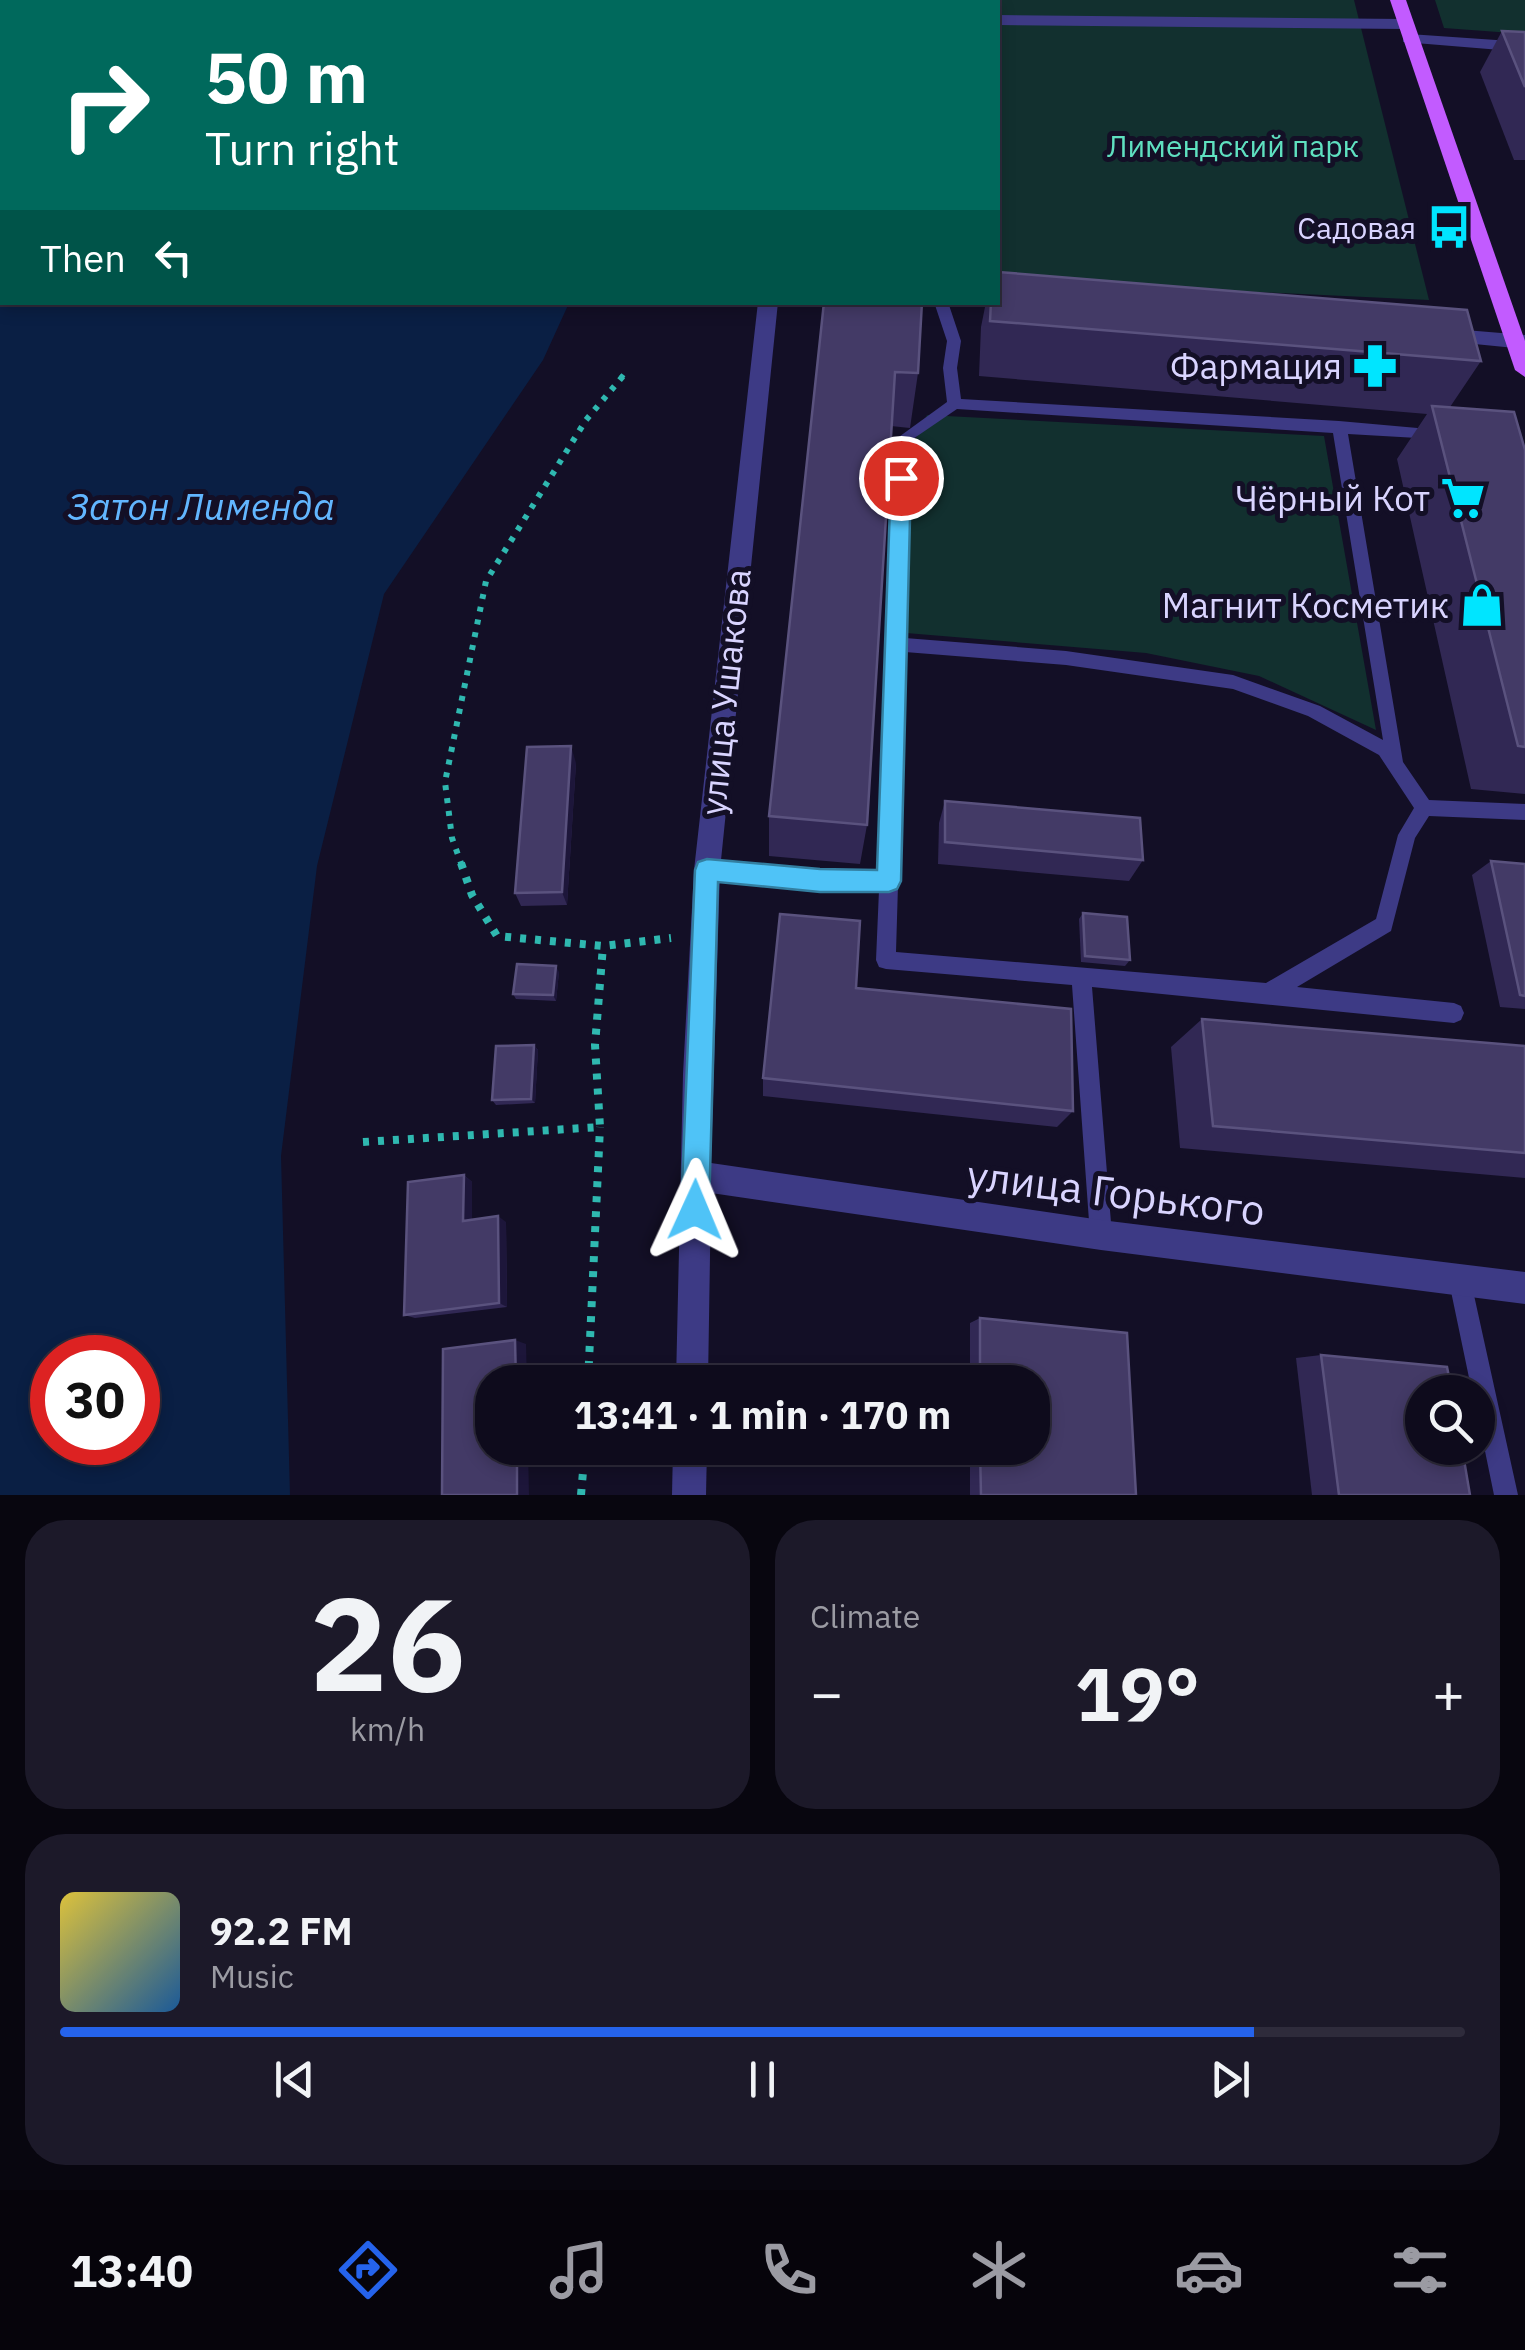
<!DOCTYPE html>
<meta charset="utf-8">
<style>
body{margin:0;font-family:"IBM Plex Sans",sans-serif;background:#1c1929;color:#f1f3f6;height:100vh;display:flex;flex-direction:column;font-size:38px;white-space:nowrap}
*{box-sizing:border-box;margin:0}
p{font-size:32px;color:#9b9ba3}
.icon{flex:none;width:55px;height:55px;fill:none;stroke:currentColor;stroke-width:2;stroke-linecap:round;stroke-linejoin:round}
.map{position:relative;height:1495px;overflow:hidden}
.sheet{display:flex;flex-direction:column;gap:25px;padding:25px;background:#08060f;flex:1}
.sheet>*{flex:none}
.guide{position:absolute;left:0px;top:0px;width:1000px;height:305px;box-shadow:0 5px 15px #0003,0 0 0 2px #2e2b3b;background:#00695c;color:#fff;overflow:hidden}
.buttons{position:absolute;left:1405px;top:1375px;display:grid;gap:20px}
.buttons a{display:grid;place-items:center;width:90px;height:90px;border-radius:50%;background:#0e0b1c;box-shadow:0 5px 15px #0003,0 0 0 2px #2e2b3b;font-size:50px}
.speed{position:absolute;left:30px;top:1335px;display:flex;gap:20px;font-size:50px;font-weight:700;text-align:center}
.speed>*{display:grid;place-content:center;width:130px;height:130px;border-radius:50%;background:#0e0b1c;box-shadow:0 5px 15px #0003,0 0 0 2px #2e2b3b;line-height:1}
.speed .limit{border:15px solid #d22;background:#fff;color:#111}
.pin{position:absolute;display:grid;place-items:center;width:85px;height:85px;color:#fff;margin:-42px;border:5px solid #fff;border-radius:50%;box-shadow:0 2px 10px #0007}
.me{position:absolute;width:110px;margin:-55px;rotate:1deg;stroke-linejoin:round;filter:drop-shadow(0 0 8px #0008)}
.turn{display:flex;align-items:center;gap:35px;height:210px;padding:0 40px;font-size:45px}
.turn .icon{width:130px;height:130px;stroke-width:2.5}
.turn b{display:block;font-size:70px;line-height:85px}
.then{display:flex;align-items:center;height:95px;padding:0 40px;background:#0003;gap:20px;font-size:38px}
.big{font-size:75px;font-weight:800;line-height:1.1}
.sheet .widget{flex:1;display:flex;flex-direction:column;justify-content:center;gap:15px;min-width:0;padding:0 35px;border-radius:40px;background:#1c1929}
.sheet .dial{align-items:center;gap:0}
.dial b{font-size:130px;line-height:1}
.song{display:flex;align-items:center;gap:30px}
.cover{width:120px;height:120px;border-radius:15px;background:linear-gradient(135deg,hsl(50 70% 55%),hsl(210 70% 35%))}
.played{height:10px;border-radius:5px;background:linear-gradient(90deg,#2563eb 85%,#2e2b3b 85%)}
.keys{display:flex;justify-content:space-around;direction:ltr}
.heat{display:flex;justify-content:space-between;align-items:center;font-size:55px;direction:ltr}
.sheet .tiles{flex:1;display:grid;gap:25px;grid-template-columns:1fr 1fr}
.widget:last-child{grid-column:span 2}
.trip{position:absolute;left:475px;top:1365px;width:575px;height:100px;border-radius:40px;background:#0e0b1c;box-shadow:0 5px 15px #0003,0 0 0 2px #2e2b3b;font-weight:800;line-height:100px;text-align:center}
.tab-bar{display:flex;height:160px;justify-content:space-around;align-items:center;background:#06040b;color:#9b9ba3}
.tab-bar .icon{width:70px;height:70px}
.tab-bar .current{color:#2563eb}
.tab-bar b{font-size:45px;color:#f1f3f6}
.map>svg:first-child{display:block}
.green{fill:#12302f}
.water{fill:#0a1f44;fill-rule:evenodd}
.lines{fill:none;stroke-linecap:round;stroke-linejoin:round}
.path-far2{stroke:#2fb8b0;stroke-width:5;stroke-dasharray:4 5;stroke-linecap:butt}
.path-far1{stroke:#2fb8b0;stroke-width:6;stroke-dasharray:5 8;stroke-linecap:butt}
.path{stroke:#2fb8b0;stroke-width:8;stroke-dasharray:6 9;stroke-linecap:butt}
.lane{fill:#3d3a85;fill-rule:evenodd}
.street{fill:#3d3a85;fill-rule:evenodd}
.primary{fill:#c25bff;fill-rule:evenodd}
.wall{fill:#312854}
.shaded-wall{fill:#1d163a}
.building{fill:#433a66;stroke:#5a527e;stroke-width:2.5}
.route{fill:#4fc3f7;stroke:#337fa1;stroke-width:2.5}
.labels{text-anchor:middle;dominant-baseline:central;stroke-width:10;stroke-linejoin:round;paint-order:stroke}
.far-park-label{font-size:30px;fill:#5fe0c0;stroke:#130f26}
.far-poi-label{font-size:30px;fill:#d9d4ff;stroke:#130f26;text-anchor:end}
.poi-label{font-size:35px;fill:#d9d4ff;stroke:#130f26;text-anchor:end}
.street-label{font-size:35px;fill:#d9d4ff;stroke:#130f26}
.water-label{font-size:38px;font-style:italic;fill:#62b6ff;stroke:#130f26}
.near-street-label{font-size:42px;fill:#d9d4ff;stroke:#130f26}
</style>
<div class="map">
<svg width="1525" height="1495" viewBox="0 0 1525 1495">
<rect width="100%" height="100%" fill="#130f26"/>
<!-- green -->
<g class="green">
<path d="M845,0H1354L1429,300L998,280V2Z"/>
<path d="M1435,0H1525V34L1444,28Z"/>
<path d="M927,415L1324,436L1376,730L1259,676L1146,653L906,633L909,453Z"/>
</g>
<!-- water -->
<path class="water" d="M0,0H701L2,2V302L569,303L543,360L384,594L317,866L281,1156L290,1495H0ZM52,1358H138V1442H52Z"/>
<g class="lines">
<!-- path-far2 -->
<path class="path-far2" d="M621,378L624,374"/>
<!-- path-far1 -->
<path class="path-far1" d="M462,866L452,838L445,782L486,581L586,420L623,376"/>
<!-- path -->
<g class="path">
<path d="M461,863L472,895L497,936L603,946L671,938"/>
<path d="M363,1142L600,1127L595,1045L603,946"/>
<path d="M588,1382L600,1127"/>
<path d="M581,1495L585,1448"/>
</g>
<!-- lane -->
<g class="lane">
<path d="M817,0H829L830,2H819Z"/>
<path d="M934,302H948L961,341L957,368L961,399L1339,421L1440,430V438L1435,439L1348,434L1403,762L1429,800L1525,804V820L1429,816L1415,838L1391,931L1297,987L1454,1003L1461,1006L1464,1013L1461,1020L1454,1023L1092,987L1112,1235L1109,1243L1101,1246L1093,1243L1090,1235L1072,985L886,969L879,967L876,960L879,890H820L707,879L700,876L698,870L700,864L707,861L820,872H880L888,649L886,644L888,639L896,439L947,402L943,368L947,341ZM957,409L1333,433L1383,740L1320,706L1233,675L1066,651L905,638L910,441ZM905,652L1066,665L1233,689L1308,716L1379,755L1414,808L1398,835L1376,919L1266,983L896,952Z"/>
<path d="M1459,1266L1467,1269L1470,1277L1518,1495H1494L1478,1417V1392H1472L1448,1277L1451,1269Z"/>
</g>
<!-- street -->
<g class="street">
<path d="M998,15L1404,19L1412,24L1404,29L998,25Z"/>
<path d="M1409,34L1525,42V52L1403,42V36Z"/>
<path d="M758,302H778L720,870L711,1163L1101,1220L1525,1272V1304L1101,1250L711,1193L708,1382H676L683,1074L694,870Z"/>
<path d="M1441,328L1525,335V349L1434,340L1431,335Z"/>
<path d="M673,1448H707L706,1495H672Z"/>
</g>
<!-- primary -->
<path class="primary" d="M1390,0H1406L1525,341V377L1515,370Z"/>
</g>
<!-- wall -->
<g class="wall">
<path d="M1502,31L1525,32V160H1514L1480,72Z"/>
<path d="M824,302L918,373L910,428L891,426L867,825L860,864L769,856V816Z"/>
<path d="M986,302H998L1481,361L1450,407L1525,450V794L1471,789L1397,459L1427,414L979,376L981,327Z"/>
<path d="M576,763L567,905L521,906L515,893Z"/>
<path d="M945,801L1143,860L1129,881L938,864L939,823Z"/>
<path d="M1491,861L1525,864V1009L1500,1007L1472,875Z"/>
<path d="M1083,913L1130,960L1125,966L1081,962L1079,919Z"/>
<path d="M559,972L556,1001L516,999L513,994Z"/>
<path d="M856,988L1073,1111L1057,1127L763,1096V1078Z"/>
<path d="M1202,1019L1525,1046V1178L1180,1148L1171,1047Z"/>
<path d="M534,1045L538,1050L535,1103L496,1105L492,1100Z"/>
<path d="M464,1175L472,1182V1220L506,1222L507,1307L415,1318L404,1315Z"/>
<path d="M980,1318L1136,1495H970V1448H1032V1382H970V1323Z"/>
<path d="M1321,1355L1470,1495H1312L1296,1358Z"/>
</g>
<!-- shaded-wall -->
<g class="shaded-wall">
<path d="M571,746L576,763L567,905L562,892Z"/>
<path d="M556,966L559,972L556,1001L553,995Z"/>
<path d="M534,1045L538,1050L535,1103L531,1099Z"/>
<path d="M464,1175L472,1182V1227L463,1221Z"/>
<path d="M498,1216L506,1222L507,1307L499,1303Z"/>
<path d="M515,1340L526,1344L527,1382H516Z"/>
<path d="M517,1448H528L529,1495H517Z"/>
</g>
<!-- building -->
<g class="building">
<path d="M1502,31L1525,32V87Z"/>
<path d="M998,272L1467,310L1481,361L990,321L991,302H998Z"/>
<path d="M824,302H922L918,373L895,372L867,825L769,816Z"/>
<path d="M1432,406L1514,412L1525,450V747L1518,746Z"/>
<path d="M571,746L562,892L515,893L527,747Z"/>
<path d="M945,801L1140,818L1143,860L945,842Z"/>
<path d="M1491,861L1525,864V996L1520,995Z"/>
<path d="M1083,913L1127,917L1130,960L1085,956Z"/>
<path d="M780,914L860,921L856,988L1071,1009L1073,1111L763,1078Z"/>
<path d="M517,964L556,966L553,995L513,994Z"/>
<path d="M1202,1019L1525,1046V1153L1213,1126Z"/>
<path d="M534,1045L531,1099L492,1100L496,1046Z"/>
<path d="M464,1175L463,1221L498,1216L499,1303L404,1315L408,1182Z"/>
<path d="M980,1318L1127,1333L1136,1495H981L980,1448H1032V1382H980Z"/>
<path d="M515,1340L516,1382H492V1448H517V1495H442L443,1349Z"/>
<path d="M1321,1355L1447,1367L1452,1392H1422V1448H1462L1470,1495H1339Z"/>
</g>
<!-- route -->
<path class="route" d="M901,470L911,478L901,881L897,889L889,892H820L718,882L709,1210L705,1220L695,1224L685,1220L681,1210L695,870L698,862L707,859L820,869L877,870L891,478Z"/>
<!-- icons -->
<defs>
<g id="bus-bare" transform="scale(3.45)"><path d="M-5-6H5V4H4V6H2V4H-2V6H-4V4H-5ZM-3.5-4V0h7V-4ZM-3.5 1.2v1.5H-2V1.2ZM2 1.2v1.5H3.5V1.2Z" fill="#00e5ff" stroke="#130f26" stroke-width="2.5" paint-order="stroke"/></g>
<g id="pharmacy-bare" transform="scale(3.45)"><path d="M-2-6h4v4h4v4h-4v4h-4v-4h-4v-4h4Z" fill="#00e5ff" stroke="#130f26" stroke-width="2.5" paint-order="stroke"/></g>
<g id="supermarket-bare" transform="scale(3.45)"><path d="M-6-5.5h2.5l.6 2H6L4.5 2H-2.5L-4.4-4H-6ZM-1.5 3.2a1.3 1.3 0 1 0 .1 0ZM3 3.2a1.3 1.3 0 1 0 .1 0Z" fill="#00e5ff" stroke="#130f26" stroke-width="2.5" paint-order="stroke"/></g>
<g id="shop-bare" transform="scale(3.45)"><path d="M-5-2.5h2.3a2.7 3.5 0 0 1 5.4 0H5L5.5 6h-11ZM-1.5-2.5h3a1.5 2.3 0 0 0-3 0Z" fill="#00e5ff" stroke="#130f26" stroke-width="2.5" paint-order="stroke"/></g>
</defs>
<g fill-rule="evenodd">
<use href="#bus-bare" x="1449" y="227"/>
<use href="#pharmacy-bare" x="1375" y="366"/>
<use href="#supermarket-bare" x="1463" y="498"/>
<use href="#shop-bare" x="1482" y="605"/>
</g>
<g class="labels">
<!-- far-park labels -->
<g class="far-park-label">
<text x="1233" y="145">Лимендский парк</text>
</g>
<!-- far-poi labels -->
<g class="far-poi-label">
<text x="1416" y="227">Садовая</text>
</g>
<!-- poi labels -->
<g class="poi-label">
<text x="1342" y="366">Фармация</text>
<text x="1430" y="498">Чёрный Кот</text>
<text x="1449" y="605">Магнит Косметик</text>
</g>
<!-- street labels -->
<g class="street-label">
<text transform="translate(725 692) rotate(-84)">улица Ушакова</text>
</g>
<!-- water labels -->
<g class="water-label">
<text x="201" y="505">Затон Лименда</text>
</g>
<!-- near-street labels -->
<g class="near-street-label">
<text transform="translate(1116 1192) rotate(7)">улица Горького</text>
</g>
</g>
</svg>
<div class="buttons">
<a><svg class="icon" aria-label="search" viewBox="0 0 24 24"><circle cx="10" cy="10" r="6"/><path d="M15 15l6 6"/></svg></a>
</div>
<div class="speed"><div class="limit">30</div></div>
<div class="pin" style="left:901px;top:478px;background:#d93025"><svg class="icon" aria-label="arrive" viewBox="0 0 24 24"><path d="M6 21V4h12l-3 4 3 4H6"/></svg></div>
<svg class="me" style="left:695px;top:1210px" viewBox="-20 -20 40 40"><path d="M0-17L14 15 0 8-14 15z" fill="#4fc3f7" stroke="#fff" stroke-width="4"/></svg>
<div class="trip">13:41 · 1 min · 170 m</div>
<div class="guide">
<div class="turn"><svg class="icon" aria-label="right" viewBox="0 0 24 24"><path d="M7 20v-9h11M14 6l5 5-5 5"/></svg><div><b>50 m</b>Turn right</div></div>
<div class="then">Then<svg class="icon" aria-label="left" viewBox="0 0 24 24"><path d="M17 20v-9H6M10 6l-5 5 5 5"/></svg></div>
</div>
</div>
<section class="sheet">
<div class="tiles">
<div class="widget dial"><b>26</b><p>km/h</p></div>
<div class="widget"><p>Climate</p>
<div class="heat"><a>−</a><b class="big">19°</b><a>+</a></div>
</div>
<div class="widget">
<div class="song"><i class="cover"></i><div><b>92.2 FM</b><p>Music</p></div></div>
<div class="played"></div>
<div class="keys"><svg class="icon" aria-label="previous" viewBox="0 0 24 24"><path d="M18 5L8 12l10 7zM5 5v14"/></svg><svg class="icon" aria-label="pause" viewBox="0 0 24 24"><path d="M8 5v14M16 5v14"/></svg><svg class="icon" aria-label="next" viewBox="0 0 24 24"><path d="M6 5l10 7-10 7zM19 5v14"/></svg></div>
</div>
</div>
</section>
<nav class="tab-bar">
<b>13:40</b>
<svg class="icon current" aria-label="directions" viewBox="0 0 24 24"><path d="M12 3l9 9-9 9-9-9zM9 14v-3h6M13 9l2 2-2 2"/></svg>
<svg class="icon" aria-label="music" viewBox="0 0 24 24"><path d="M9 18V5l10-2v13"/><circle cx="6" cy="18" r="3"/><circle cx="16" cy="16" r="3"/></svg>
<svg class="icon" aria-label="phone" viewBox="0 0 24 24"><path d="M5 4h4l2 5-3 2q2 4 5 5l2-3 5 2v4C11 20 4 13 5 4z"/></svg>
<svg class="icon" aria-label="climate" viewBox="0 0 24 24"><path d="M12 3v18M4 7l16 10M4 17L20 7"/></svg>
<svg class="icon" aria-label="car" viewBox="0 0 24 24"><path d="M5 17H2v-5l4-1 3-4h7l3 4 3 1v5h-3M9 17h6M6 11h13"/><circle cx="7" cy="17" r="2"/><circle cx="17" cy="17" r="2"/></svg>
<svg class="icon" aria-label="filters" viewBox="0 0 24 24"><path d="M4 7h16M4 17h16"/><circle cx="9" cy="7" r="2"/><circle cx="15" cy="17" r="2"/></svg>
</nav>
